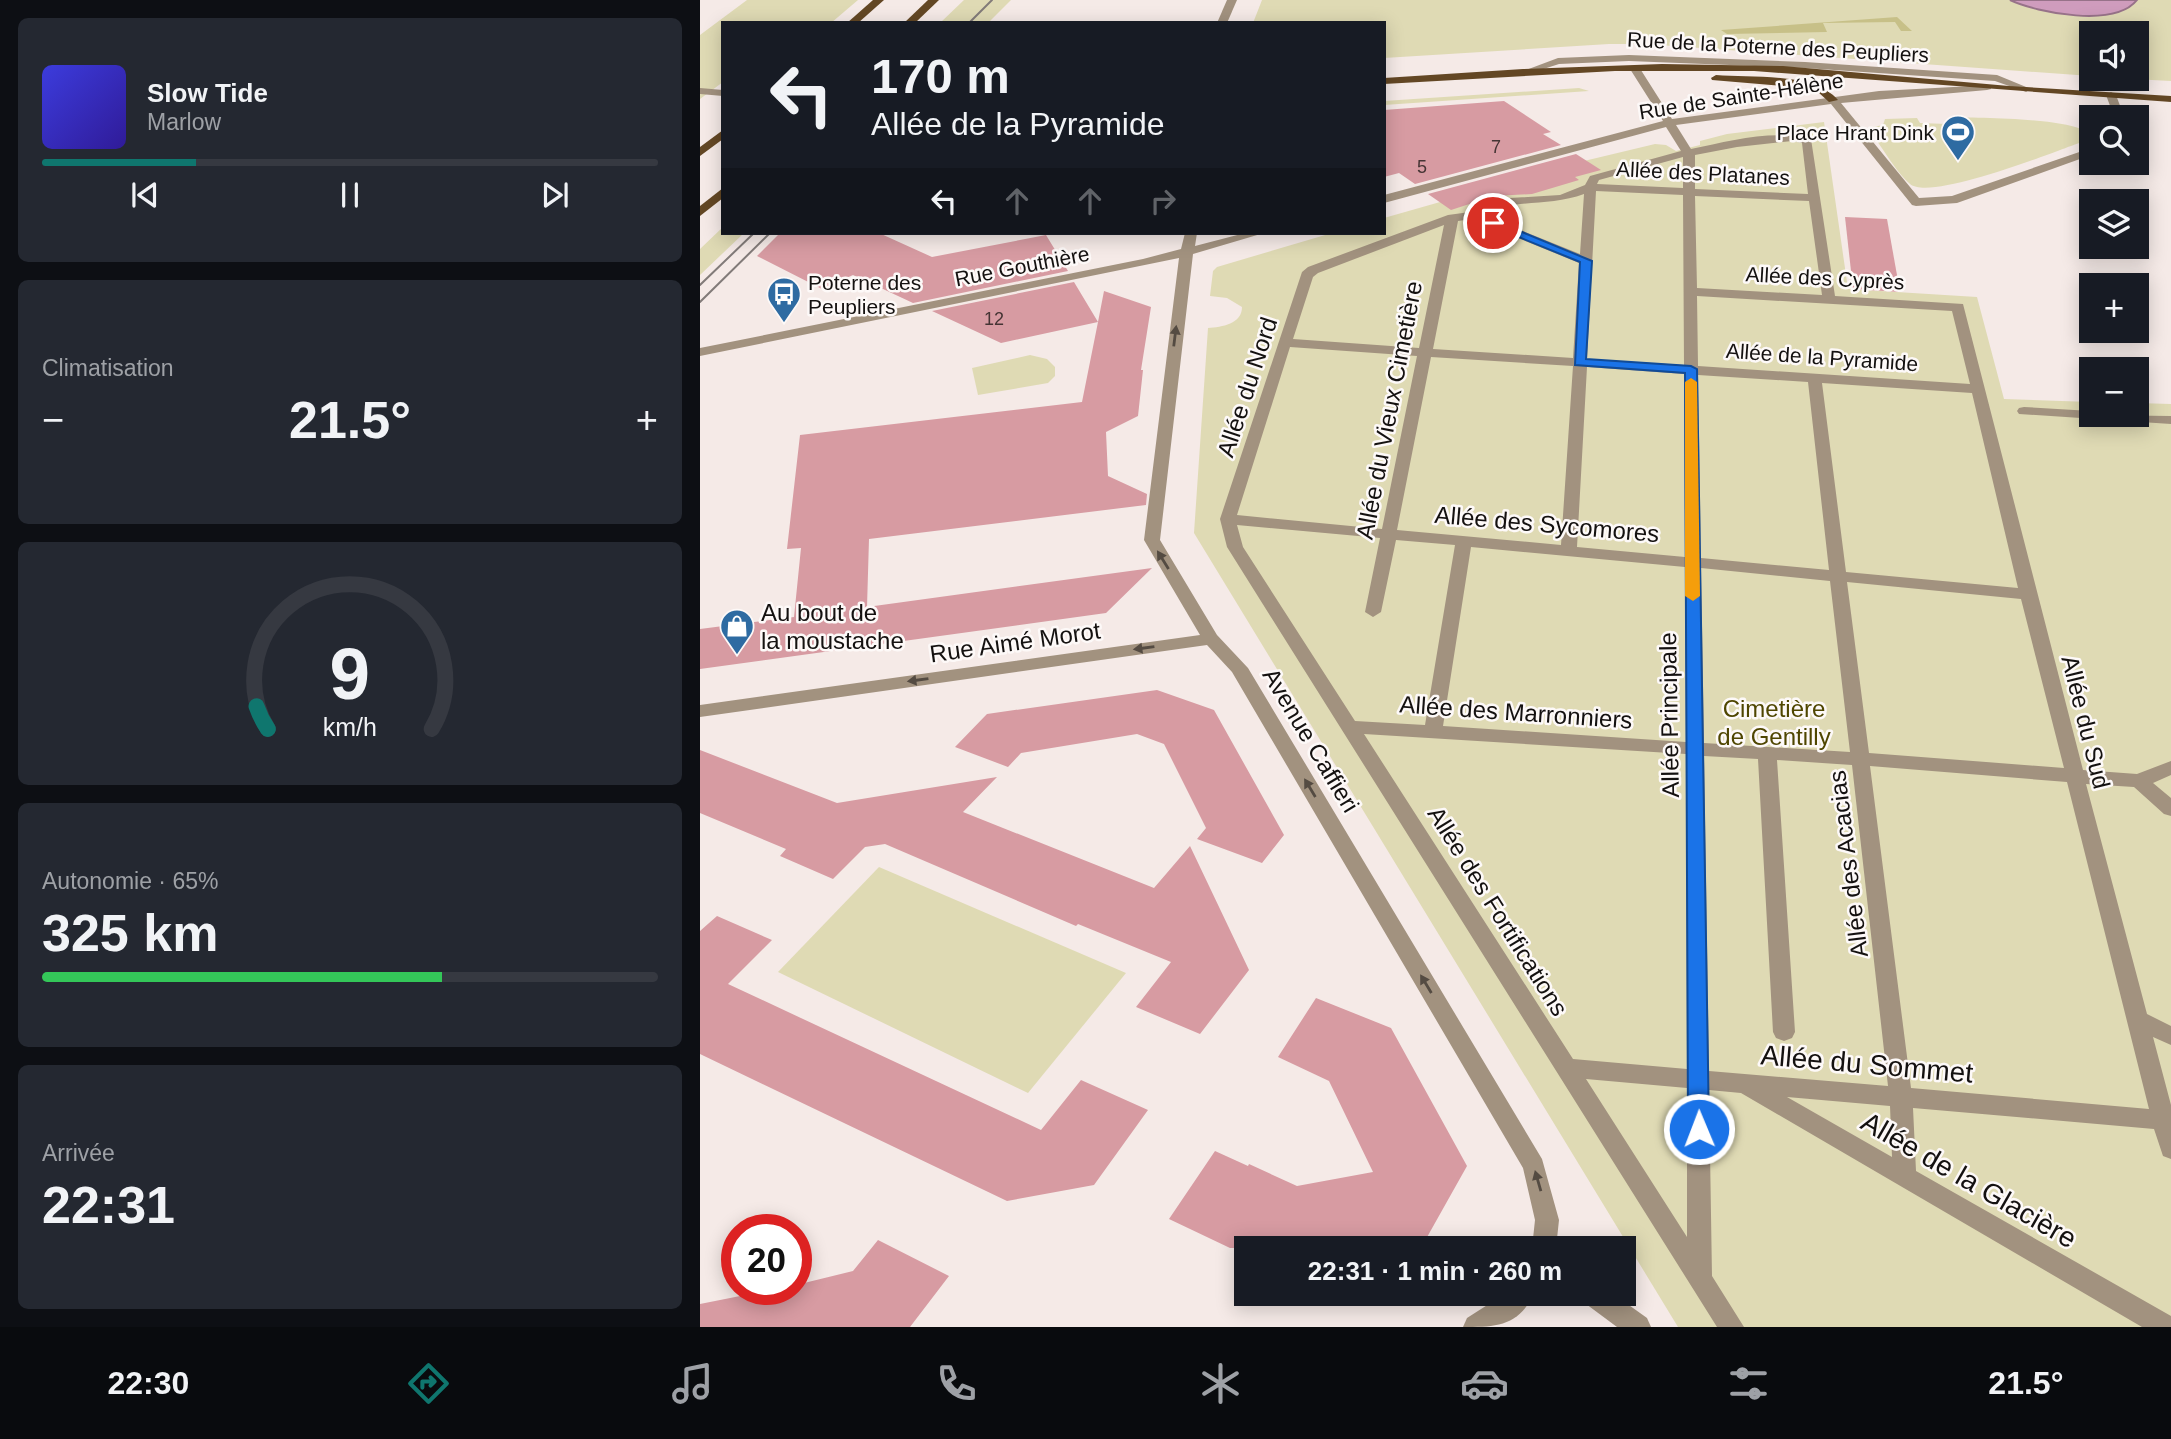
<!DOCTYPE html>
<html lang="fr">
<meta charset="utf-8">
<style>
body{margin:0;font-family:Arial,sans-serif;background:#242831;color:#f1f3f6;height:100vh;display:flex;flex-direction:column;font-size:26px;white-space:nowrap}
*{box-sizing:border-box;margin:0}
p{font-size:23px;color:#9ea1a6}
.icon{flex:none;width:38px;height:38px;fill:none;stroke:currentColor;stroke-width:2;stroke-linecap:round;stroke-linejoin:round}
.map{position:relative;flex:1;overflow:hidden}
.panel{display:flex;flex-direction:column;gap:18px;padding:18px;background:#0d0f14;width:700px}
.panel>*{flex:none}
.top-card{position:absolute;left:21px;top:21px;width:665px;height:214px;border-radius:0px;box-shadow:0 4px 18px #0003;background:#171b24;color:#f1f3f6;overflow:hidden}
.buttons{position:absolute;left:1379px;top:21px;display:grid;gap:14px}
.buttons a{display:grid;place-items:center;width:70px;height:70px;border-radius:0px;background:#171b24;box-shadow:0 4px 18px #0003;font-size:35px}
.speed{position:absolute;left:21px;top:1214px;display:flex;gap:14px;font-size:35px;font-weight:700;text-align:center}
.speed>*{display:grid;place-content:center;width:91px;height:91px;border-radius:50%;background:#171b24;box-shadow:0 4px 18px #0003;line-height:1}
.speed .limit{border:10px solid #d22;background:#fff;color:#111}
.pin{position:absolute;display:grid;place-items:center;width:60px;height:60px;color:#fff;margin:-30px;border:4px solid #fff;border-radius:50%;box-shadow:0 2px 7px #0007}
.me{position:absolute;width:77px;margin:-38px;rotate:359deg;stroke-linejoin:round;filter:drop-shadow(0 0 5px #0008)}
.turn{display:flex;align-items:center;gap:24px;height:147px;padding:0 35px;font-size:32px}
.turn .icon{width:91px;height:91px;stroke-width:2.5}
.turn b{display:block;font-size:49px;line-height:60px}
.lanes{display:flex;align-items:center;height:66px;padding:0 35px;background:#0003;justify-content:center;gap:35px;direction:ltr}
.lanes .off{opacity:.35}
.big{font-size:52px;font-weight:800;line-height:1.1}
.panel .tile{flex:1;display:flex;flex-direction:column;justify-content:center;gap:10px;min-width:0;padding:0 24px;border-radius:10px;background:#242831}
.panel .dial{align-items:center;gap:0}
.dial svg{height:182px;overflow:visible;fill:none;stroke:#363941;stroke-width:7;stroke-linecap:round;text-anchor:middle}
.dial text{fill:#f1f3f6;stroke:none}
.song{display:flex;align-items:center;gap:21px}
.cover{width:84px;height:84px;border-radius:10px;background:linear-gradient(135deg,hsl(240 70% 55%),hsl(250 70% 35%))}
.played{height:7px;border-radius:4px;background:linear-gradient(90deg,#0f766e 25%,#363941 25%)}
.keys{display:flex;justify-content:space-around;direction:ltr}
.heat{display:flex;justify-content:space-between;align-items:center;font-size:38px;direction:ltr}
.charge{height:10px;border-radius:5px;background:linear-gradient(90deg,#34c759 65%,#363941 0)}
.trip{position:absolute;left:534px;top:1236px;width:402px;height:70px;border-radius:0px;background:#171b24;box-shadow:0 4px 18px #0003;font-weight:800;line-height:70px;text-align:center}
.menu{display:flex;height:112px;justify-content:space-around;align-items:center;background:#090b0e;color:#9ea1a6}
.menu .icon{width:49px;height:49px}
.menu .on{color:#0f766e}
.menu b{font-size:32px;color:#f1f3f6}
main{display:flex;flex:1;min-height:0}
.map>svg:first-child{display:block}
.green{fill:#dfdab4}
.forest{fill:#c7c088}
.water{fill:#cf9cbd;stroke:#977289;stroke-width:2}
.building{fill:#d79ba2}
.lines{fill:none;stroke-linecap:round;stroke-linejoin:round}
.minor{fill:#a2927f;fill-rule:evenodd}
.major{fill:#634724;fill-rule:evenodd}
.tram{stroke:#827b79;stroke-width:2}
.oneway{fill:#544b42}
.route{fill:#1a73e8;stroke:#114b97;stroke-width:2}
.slow{fill:#f59e0b}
.labels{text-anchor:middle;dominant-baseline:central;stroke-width:5;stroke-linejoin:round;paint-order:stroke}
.far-number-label{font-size:18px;fill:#453434}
.far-street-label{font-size:21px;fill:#141110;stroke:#fdf9f8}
.far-poi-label{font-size:21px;fill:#141110;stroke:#fdf9f8;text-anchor:end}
.street-label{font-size:24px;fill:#141110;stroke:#fdf9f8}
.poi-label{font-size:24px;fill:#141110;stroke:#fdf9f8;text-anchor:start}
.park-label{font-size:24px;fill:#4f4600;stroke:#fdf9f8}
.near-street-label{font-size:28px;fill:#141110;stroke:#fdf9f8}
</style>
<main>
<section class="panel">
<div class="tile">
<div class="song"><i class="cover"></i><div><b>Slow Tide</b><p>Marlow</p></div></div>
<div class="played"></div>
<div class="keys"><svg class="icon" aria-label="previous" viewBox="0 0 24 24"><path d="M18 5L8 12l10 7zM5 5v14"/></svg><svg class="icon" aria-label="pause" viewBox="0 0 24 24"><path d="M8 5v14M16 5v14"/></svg><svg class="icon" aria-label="next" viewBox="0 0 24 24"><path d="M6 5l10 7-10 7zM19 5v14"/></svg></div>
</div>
<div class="tile"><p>Climatisation</p>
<div class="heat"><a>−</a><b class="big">21.5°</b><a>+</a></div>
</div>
<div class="tile dial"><svg viewBox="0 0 100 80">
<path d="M14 69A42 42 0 1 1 86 69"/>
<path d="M14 69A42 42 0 0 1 9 59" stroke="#0f766e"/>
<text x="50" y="56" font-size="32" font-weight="700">9</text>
<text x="50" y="72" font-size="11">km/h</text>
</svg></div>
<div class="tile"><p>Autonomie · 65%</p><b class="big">325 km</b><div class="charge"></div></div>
<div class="tile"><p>Arrivée</p><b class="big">22:31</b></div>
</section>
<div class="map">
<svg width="1471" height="1327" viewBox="0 0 1471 1327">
<rect width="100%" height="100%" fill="#f5eae7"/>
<!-- green -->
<g class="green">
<path d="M47,0H158L131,23H23V82L0,99V35Z"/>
<path d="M264,0H311L288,23H240Z"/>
<path d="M562,0H1471V81L1433,79H1437V33H1391V76L945,44H909L684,58V23H553Z"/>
<path d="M879,88L889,91L684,105V101Z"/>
<path d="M1249,117C1274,118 1381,117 1391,136L1387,140C1359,150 1231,202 1210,184C1196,172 1180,144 1168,128L1183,125L1185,119L1217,118L1220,123L1247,124Z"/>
<path d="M1124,122L1148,289L1277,297L1304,399L1391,402V415H1437V403L1471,404V1327H978L494,533L508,328C522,327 542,324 542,307L527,298L510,296L513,271L517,267L632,233H684V218L884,161L955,144L966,145L976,151L1000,145V141L1027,134Z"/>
<path d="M23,227V233H44L0,275V249Z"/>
<path d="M330,355L347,359L355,367V376L348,383L278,395L272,368Z"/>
<path d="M179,867L426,973L328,1093L78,972Z"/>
</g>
<!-- forest -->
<path class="forest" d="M1197,17L1212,31H1201L1195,22L1123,23L1127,32L1027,34L1021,30Z"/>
<!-- water -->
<path class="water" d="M1310,0H1437C1415,28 1338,13 1310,0Z"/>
<!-- building -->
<g class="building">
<path d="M804,101L851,132L843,134L861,145L715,184L699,173L684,177V110Z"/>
<path d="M876,154L901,170L875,177L879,180L832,194L794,196L751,210L728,194Z"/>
<path d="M1145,217L1187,219L1200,292L1153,289Z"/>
<path d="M80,233H179L232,257L346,235L368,271L213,303L153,275L122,289L57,256Z"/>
<path d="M374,282L398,322L404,291L451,307L441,370H443L438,416L406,432L408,476L447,494L446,505L169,539L167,607L452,568L406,613L0,669V629L94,617L101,548L87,549L100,435L382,402L398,322L301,343L232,311Z"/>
<path d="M457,690L514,710L584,835L562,863L497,839L506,828L464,744L437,734L321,753L308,767L255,747L287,714Z"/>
<path d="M0,750L137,803L297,777L263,812L454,888L490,846L549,970L500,1034L436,1007L471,962L378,924L376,926L185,844L165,847L133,879L80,856L86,849L0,813Z"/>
<path d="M17,916L72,940L28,984L341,1130L381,1080L448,1110L394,1185L307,1201L0,1054V931Z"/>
<path d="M616,998L691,1028L767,1166L726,1239L682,1248H530L469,1219L515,1151L548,1166L549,1164L597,1186L673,1172L629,1081L578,1057Z"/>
<path d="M178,1240L249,1276L210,1327H0V1304L70,1290H96V1285L153,1271Z"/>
</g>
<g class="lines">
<!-- minor -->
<g class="minor">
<path d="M527,0H537L527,23H517Z"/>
<path d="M929,55L1105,62L1297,75L1331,89L1326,92L1295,81L1105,68L929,61L859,64L828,74L823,71L858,58Z"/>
<path d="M935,66L939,67L972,119L1179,91L1291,85V89L1287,90L1141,103L1219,198L1252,196L1391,148V155L1257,203L1216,206L1212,205L1131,104L976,125L991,149C1030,141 1072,129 1111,139L1135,296L1263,304L1383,770L1437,774L1471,761V775L1453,783L1471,798V816L1464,814L1434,787L1386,784L1447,1014L1471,1026V1045L1453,1037L1471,1105V1159L1463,1156L1454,1129L1213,1108L1216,1171L1471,1316V1327H1442L1041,1093L1009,1090L1012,1276L1044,1327H1017L527,547L520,519L602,272L608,267L748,215L770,212L794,199L860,195L885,185L890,176L981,151L966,127L684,203V195L963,121L930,69ZM1092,141L1102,143L1108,194L995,189V155L1037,147ZM983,157V188L897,184L899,180ZM896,191L983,195L984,365L887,359ZM884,194L880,254L783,215C812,198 850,207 884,194ZM995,196L1109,201L1122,295L997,288ZM772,219L879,263L873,358L733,349L758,221ZM744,225L719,348L593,339L613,277L618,273ZM997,296L1252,311L1270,384L998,366ZM590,347L717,356L682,529L537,515ZM731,357L873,366L861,545L697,530ZM887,367L984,374L985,557L877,547ZM998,375L1108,382L1129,570L1001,558ZM1122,383L1272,393L1318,588L1146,572ZM537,525L680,538L665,612L673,617L681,612L696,540L755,545L725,725L655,721L543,547ZM771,547L985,567L986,742L743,726ZM1001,568L1130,581L1150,752L1004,743ZM1147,582L1321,599L1364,768L1169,753ZM664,734L986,754L987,1069L873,1059ZM1004,756L1058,759L1073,1032L1076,1038L1084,1041L1092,1038L1095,1032L1077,760L1152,765L1188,1086L1009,1071ZM1170,766L1367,782L1449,1109L1211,1088ZM886,1079L987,1088V1237ZM1087,1097L1190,1106L1192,1157Z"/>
<path d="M0,88L23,90V96L0,94Z"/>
<path d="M1411,92L1416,95L1422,111L1419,117H1409L1412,111L1406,95Z"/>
<path d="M485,233H497L495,246L545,233H564L493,254L460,540L517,635L548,668L842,1159L859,1220L856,1248H832L835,1220L823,1168L532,672L507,645L0,717V705L500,635L444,540L479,258L0,356V348L443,259L481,249Z"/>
<path d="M1324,407L1391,411V415L1471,416V424L1319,414L1317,411L1319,408Z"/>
<path d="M806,1293H834C819,1327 795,1327 763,1327L767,1318Z"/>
<path d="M879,1293H912L947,1318L951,1327H917L882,1301Z"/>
</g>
<!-- major -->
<g class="major">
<path d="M173,0H184L158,23H147Z"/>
<path d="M228,0H239L215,23H204Z"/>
<path d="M962,64L1083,66L1309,86L1471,96V102L1054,71H915L684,84V78L823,69Z"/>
<path d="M1016,75C1051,78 1114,72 1138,100L1129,102L1118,92L1107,88L1012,80L1011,78Z"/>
<path d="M23,130V139L0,156V147Z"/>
<path d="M23,188V198L0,216V206Z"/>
</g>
<!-- tram -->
<g class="tram">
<path d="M269,23L292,0"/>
<path d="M0,285L54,233"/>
<path d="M0,302L70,233"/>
</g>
</g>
<!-- one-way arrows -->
<defs><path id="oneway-solid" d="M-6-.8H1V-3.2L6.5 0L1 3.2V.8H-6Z" transform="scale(1.75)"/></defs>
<g class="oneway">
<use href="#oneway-solid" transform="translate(475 336) rotate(-83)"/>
<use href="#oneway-solid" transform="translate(463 560) rotate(-122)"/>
<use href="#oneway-solid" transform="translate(444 648) rotate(172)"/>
<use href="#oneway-solid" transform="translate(218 680) rotate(172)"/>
<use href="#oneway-solid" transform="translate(610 788) rotate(-121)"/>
<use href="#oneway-solid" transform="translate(726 984) rotate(-121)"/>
<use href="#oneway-solid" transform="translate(838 1181) rotate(-106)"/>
</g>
<!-- route -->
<path class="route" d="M793,220L892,261L886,359L991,366L997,369L1009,1129L1006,1135L999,1138L991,1135L988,1129L985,373L875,365L880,262L789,225L787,223Z"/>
<!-- slow -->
<path class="slow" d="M991,378L997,382L1000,596L993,601L985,596V382Z"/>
<!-- icons -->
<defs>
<g id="stadium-pin" transform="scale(1.75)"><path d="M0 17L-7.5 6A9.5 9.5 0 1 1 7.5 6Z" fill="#2e6ba2" stroke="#fdf9f8"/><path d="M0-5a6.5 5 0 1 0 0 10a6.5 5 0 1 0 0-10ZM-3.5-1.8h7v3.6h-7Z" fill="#fff"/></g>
<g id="bus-pin" transform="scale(1.75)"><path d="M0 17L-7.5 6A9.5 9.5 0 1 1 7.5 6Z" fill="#2e6ba2" stroke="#fdf9f8"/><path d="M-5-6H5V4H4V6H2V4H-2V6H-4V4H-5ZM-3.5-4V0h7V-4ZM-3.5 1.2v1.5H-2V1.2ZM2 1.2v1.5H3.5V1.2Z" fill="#fff"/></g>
<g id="shop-pin" transform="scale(1.75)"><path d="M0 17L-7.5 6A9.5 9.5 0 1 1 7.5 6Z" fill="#2e6ba2" stroke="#fdf9f8"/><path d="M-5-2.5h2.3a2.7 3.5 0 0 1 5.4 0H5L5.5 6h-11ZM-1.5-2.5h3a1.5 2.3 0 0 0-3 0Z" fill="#fff"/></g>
</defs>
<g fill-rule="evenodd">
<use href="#stadium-pin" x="1258" y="132"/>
<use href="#bus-pin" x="84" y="294"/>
<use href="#shop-pin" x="37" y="626"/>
</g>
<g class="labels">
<!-- far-number labels -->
<g class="far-number-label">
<text x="796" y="147">7</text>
<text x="722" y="167">5</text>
<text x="294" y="319">12</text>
</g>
<!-- far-street labels -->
<g class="far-street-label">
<text transform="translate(1078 47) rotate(3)">Rue de la Poterne des Peupliers</text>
<text transform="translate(1041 96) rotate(-9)">Rue de Sainte-Hélène</text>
<text transform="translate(1003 173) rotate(3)">Allée des Platanes</text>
<text transform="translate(322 266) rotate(-11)">Rue Gouthière</text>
<text transform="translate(1125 278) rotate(3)">Allée des Cyprès</text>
<text transform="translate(1122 357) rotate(4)">Allée de la Pyramide</text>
</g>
<!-- far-poi labels -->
<g class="far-poi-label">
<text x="1234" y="132">Place Hrant Dink</text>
<text x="108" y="282" text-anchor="start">Poterne des<tspan x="108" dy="24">Peupliers</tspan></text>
</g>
<!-- street labels -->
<g class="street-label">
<text transform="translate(547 387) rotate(-72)">Allée du Nord</text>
<text transform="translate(689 410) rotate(-79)">Allée du Vieux Cimetière</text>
<text transform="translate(847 524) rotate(5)">Allée des Sycomores</text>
<text transform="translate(315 642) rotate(-8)">Rue Aimé Morot</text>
<text transform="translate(816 712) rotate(4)">Allée des Marronniers</text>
<text transform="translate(969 715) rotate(-91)">Allée Principale</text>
<text transform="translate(1386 722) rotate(76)">Allée du Sud</text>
<text transform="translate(611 740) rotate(59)">Avenue Caffieri</text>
<text transform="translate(1148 864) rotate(-97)">Allée des Acacias</text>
<text transform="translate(798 911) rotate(58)">Allée des Fortifications</text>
</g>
<!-- poi labels -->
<g class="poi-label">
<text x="61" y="612">Au bout de<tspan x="61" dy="28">la moustache</tspan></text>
</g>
<!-- park labels -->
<g class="park-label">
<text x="1074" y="708">Cimetière<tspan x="1074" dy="28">de Gentilly</tspan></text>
</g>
<!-- near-street labels -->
<g class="near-street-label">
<text transform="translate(1167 1064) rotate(5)">Allée du Sommet</text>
<text transform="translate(1269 1180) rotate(30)">Allée de la Glacière</text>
</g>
</g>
</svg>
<div class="buttons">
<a><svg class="icon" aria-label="sound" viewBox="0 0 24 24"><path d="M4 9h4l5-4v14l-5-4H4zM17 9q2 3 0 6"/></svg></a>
<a><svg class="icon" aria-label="search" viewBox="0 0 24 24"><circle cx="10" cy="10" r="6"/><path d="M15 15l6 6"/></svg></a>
<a><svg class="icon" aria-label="layers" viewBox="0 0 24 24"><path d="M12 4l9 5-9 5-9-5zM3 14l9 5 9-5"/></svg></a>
<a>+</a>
<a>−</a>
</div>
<div class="speed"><div class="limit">20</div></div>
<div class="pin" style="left:793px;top:223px;background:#d93025"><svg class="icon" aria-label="arrive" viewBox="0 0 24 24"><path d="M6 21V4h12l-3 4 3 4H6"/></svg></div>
<svg class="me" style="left:999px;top:1129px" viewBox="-20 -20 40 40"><circle r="17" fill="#1a73e8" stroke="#fff" stroke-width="3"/><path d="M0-11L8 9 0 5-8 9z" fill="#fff"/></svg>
<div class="trip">22:31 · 1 min · 260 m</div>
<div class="top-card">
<div class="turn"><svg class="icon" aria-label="left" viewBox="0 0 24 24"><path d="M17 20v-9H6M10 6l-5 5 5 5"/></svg><div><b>170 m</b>Allée de la Pyramide</div></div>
<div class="lanes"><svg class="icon" aria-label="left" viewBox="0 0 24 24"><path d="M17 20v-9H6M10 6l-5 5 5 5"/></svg><svg class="icon off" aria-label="ahead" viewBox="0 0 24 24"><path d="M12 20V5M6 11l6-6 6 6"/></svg><svg class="icon off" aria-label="ahead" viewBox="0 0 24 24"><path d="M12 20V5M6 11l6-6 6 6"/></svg><svg class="icon off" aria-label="right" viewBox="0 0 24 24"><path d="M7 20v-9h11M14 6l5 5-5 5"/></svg></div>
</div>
</div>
</main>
<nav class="menu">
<b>22:30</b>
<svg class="icon on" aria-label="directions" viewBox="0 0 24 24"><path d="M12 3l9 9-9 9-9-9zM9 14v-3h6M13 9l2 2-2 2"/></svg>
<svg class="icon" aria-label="music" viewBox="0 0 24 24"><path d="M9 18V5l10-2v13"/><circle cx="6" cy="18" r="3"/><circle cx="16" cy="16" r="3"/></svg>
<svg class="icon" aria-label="phone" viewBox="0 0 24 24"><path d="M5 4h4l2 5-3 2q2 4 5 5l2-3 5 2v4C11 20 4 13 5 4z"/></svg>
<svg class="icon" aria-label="climate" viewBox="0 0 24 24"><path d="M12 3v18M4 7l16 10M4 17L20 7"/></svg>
<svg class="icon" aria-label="car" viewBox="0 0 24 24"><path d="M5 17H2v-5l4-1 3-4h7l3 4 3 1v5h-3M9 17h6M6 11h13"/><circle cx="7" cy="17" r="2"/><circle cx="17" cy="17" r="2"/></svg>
<svg class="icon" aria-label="filters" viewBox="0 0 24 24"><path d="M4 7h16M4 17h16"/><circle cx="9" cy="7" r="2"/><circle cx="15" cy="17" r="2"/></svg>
<b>21.5°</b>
</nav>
